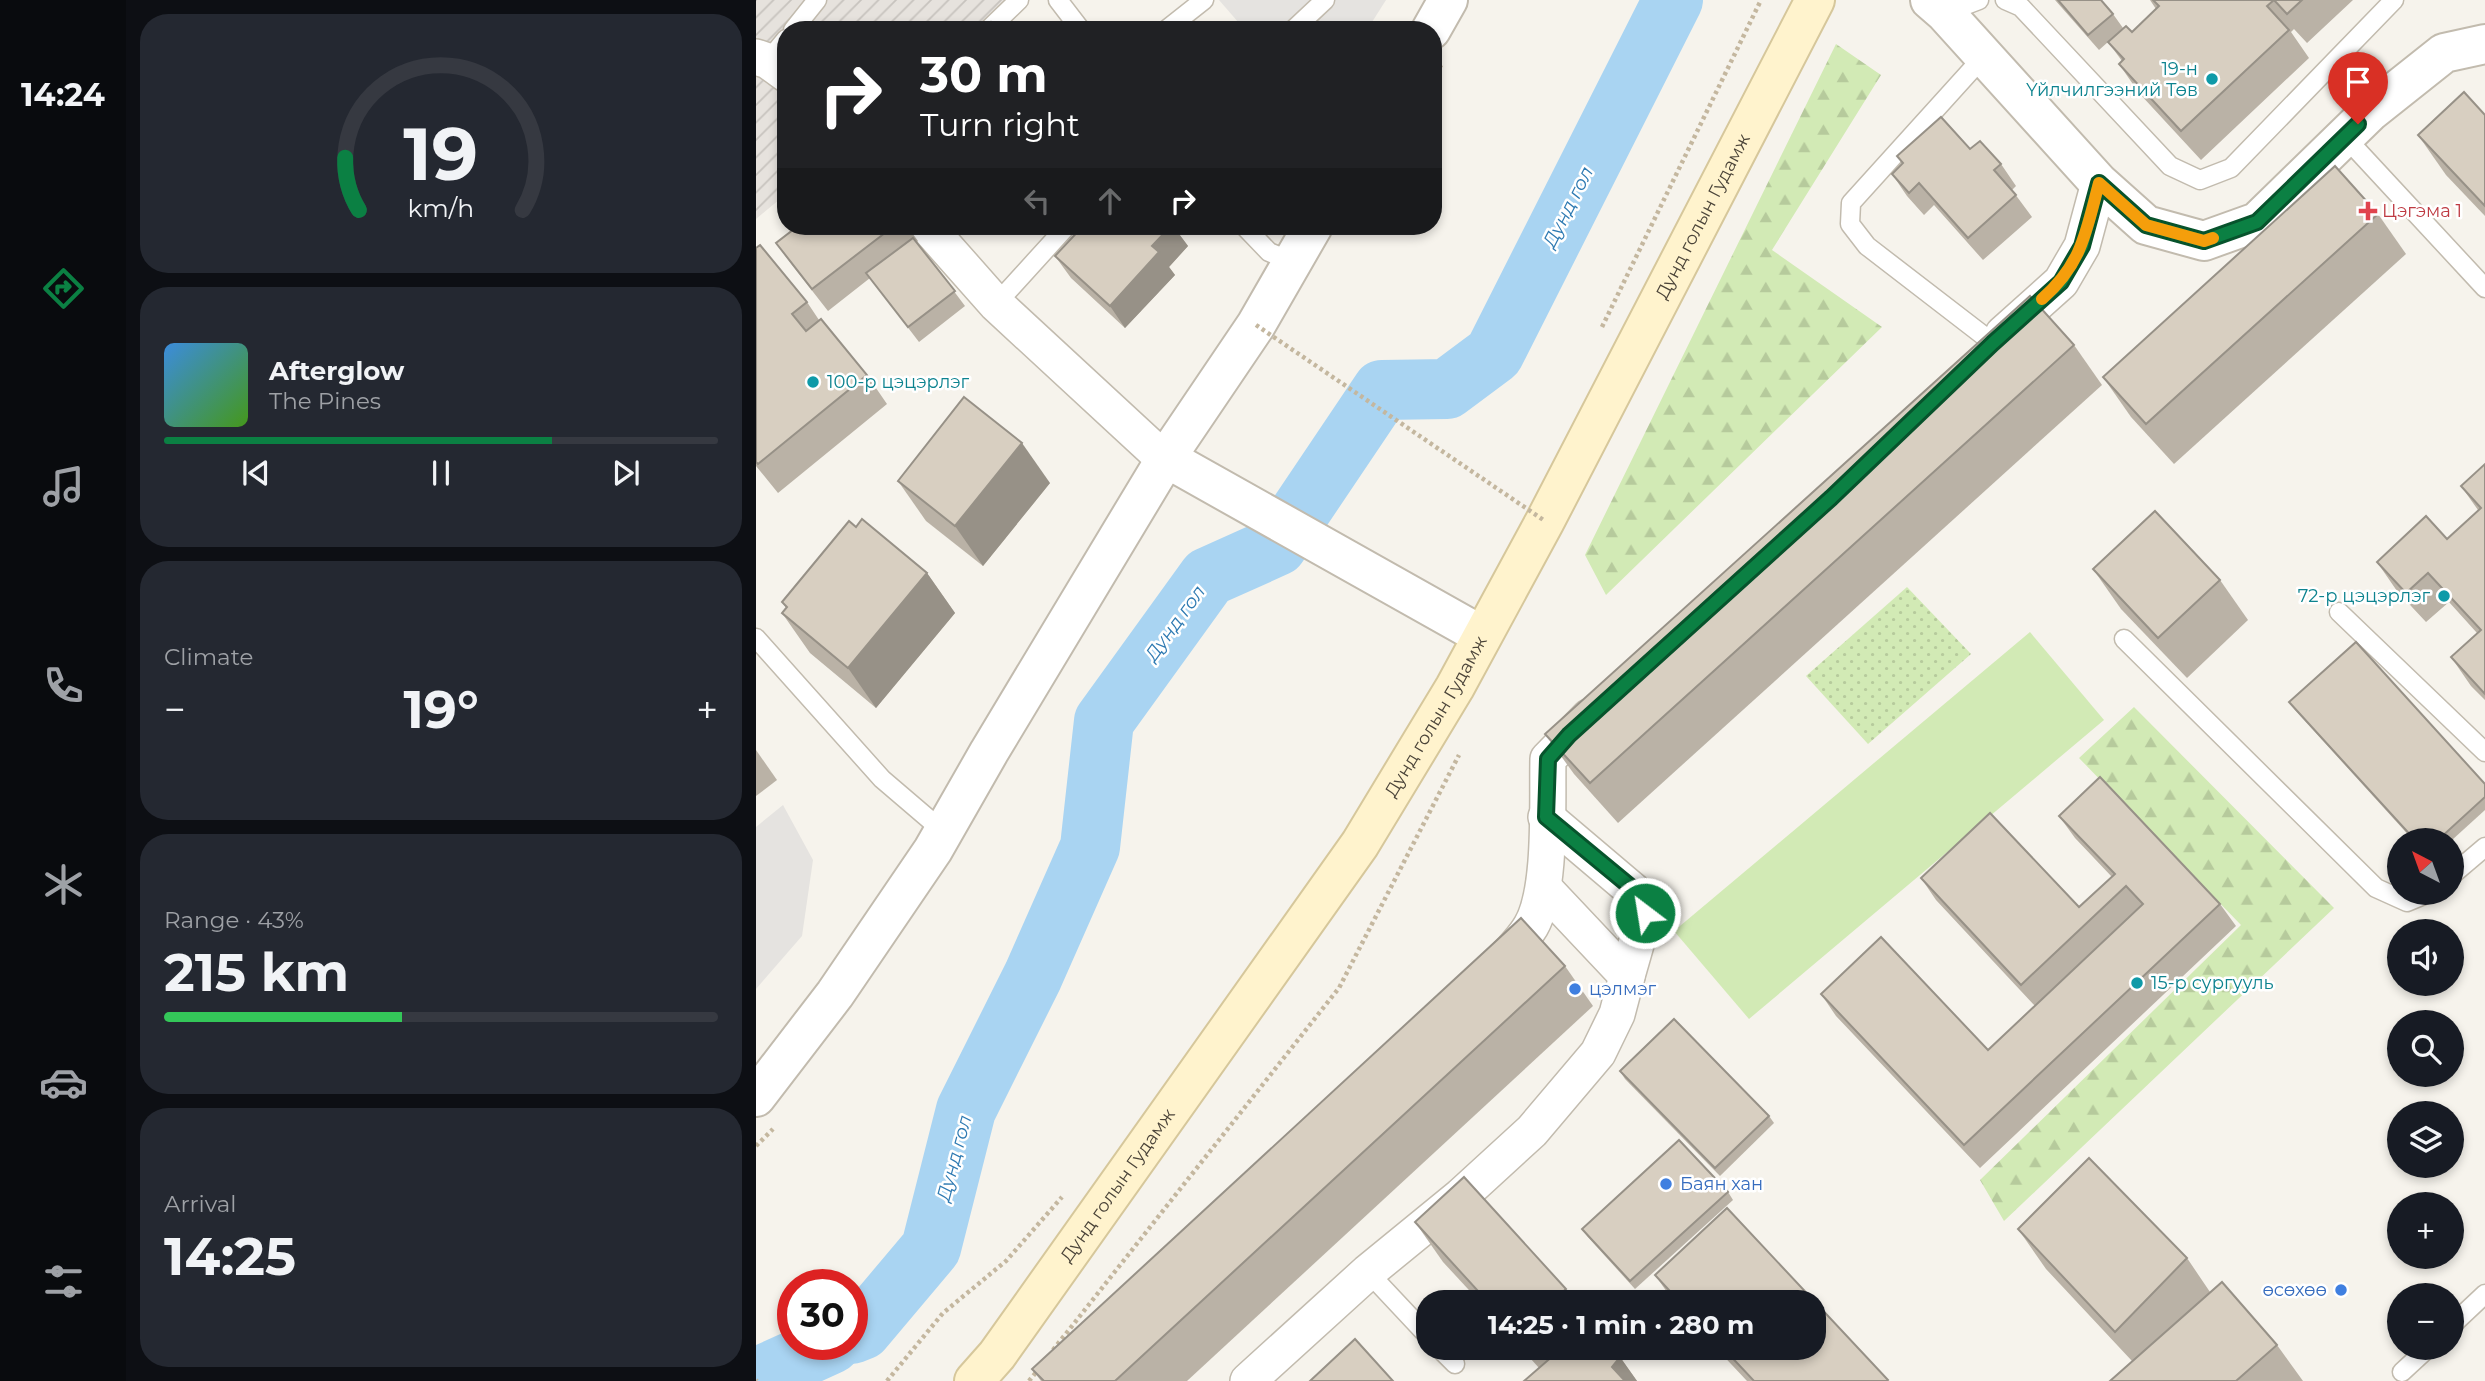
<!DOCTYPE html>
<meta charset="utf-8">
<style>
body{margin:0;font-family:Montserrat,sans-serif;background:#242831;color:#f1f3f6;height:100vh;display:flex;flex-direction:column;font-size:26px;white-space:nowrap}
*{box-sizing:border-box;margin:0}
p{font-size:23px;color:#9ea1a6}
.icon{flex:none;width:38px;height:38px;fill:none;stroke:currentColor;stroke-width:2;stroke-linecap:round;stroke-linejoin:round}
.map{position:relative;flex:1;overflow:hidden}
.panel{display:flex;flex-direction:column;gap:14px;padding:14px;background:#0d0f14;width:630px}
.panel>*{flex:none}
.hud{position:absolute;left:21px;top:21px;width:665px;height:214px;border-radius:28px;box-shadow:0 4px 10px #0003;background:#202124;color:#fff;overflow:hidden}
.needle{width:46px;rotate:319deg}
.tools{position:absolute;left:1631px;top:828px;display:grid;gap:14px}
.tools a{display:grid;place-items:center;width:77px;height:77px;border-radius:50%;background:#171b24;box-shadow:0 4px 10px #0003;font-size:35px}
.speed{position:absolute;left:21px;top:1269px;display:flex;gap:14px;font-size:35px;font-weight:700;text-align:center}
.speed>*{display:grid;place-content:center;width:91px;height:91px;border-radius:50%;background:#171b24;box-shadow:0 4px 10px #0003;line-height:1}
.speed .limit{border:10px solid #d22;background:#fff;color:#111}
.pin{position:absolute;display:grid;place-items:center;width:60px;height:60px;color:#fff;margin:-72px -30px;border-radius:50% 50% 50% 0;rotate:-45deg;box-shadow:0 0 7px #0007}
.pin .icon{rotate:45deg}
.me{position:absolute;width:77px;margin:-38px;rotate:329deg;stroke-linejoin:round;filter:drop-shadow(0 0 5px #0008)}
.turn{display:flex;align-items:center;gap:24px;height:147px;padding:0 28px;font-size:32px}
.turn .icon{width:91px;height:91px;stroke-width:2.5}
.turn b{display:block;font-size:49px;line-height:60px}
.lanes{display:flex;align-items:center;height:66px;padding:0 28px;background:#0003;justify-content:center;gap:35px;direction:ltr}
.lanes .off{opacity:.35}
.big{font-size:52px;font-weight:700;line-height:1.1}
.panel .widget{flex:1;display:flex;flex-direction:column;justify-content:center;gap:10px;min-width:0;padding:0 24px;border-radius:28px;background:#242831}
.panel .dial{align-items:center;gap:0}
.dial svg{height:182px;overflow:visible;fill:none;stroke:#363941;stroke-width:7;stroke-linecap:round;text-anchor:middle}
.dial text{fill:#f1f3f6;stroke:none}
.song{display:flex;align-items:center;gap:21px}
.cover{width:84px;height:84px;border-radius:10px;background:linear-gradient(135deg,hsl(210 70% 55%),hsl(100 70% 35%))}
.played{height:7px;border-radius:4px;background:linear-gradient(90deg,#0b8043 70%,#363941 70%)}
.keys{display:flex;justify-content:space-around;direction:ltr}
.heat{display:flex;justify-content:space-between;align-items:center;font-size:38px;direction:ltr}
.charge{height:10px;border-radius:5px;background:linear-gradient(90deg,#34c759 43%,#363941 0)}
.trip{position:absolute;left:660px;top:1290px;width:410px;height:70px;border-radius:28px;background:#171b24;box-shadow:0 4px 10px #0003;font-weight:700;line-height:70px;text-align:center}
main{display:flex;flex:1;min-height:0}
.menu{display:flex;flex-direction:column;width:126px;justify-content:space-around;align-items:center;background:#090b0e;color:#9ea1a6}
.menu .icon{width:49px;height:49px}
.menu .current{color:#0b8043}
.menu b{font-size:32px;color:#f1f3f6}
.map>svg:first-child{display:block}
.industrial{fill:url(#industrial-furrows)}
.forest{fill:url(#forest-firs)}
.park{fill:url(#park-dots)}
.garden{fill:#d2eab5}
.parking{fill:#e5e3e0}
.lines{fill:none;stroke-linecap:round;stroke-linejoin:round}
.river{stroke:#a9d4f2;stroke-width:60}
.service-casing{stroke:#c2bbae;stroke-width:21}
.minor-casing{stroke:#c2bbae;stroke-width:38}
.tertiary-casing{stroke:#c2bbae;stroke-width:42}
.secondary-casing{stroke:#d6c79b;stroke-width:42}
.path{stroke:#c4b79f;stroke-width:4.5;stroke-dasharray:3.5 3.5;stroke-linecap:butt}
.service{stroke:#fff;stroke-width:18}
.minor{stroke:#fff;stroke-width:35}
.tertiary{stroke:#fff;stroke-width:38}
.secondary{stroke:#fff3cd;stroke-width:38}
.path-bridge{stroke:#c4b79f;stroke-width:4.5;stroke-dasharray:3.5 3.5;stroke-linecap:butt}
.wall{fill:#bab2a6}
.shaded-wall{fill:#979187}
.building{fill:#d8cfc1;stroke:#979187;stroke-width:2}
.route-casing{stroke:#07532c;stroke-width:18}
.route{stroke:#0b8043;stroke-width:12}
.slow{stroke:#f59e0b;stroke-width:12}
.culture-dot{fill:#0f9aa8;stroke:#fff;stroke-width:2.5}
.health-dot{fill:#e0444e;stroke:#fff;stroke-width:2.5}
.shop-dot{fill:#3f7fe0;stroke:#fff;stroke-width:2.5}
.labels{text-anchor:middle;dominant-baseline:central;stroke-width:5;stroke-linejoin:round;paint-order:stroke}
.culture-label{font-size:18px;fill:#0d838f;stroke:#fff;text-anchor:end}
.health-label{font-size:18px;fill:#be3a42;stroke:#fff;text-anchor:start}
.street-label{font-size:18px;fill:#4b4439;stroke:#fff}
.shop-label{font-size:18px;fill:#366cbe;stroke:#fff;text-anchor:start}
.water-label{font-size:19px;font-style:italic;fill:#2e7ab2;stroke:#fff}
</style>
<main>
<nav class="menu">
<b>14:24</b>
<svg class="icon current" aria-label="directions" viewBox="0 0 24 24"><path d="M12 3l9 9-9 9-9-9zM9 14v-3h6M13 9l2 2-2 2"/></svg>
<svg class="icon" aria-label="music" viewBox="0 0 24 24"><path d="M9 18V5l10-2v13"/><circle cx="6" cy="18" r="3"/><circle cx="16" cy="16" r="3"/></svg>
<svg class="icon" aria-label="phone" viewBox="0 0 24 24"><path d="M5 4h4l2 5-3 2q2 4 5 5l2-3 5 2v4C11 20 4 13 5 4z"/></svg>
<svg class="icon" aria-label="climate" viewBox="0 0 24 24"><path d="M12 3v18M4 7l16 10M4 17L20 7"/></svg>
<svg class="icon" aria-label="car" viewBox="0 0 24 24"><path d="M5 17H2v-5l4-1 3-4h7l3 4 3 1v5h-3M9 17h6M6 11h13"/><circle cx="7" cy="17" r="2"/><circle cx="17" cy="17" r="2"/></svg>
<svg class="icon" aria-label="filters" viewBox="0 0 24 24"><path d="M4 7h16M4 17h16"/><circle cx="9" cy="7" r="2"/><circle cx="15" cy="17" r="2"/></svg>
</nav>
<section class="panel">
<div class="widget dial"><svg viewBox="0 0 100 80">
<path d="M14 69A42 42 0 1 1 86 69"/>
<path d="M14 69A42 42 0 0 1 8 46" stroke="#0b8043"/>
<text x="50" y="56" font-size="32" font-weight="700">19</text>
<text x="50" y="72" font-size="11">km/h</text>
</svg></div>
<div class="widget">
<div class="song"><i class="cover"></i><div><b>Afterglow</b><p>The Pines</p></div></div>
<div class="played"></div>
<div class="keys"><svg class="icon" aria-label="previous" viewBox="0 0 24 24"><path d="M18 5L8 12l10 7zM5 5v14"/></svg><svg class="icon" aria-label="pause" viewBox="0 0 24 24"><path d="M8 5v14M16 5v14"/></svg><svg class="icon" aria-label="next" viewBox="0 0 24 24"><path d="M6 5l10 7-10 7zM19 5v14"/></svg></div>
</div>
<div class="widget"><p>Climate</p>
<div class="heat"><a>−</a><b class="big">19°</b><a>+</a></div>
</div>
<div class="widget"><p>Range · 43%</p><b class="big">215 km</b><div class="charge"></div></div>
<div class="widget"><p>Arrival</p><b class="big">14:25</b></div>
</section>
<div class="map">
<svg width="1729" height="1381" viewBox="0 0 1729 1381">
<defs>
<pattern id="industrial-furrows" width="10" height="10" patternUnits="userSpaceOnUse" patternTransform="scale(1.75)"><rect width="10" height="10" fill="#e6e2dd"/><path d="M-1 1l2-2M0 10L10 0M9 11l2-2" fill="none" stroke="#c7c3be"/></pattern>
<pattern id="forest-firs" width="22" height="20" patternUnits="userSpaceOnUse" patternTransform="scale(1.75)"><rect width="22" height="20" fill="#d2eab5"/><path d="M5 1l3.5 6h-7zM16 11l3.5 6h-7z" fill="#b6ca9c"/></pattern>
<pattern id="park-dots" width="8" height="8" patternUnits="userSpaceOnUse" patternTransform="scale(1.75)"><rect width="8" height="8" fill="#d2eab5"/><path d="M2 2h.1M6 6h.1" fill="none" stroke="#b6ca9c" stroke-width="1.8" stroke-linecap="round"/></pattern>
</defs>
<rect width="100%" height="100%" fill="#f6f3ec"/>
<!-- industrial -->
<path class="industrial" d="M0,0H258L223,30H30V194L0,219Z"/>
<!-- forest -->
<g class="forest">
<path d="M1080,44L1125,75L1016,250L1126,327L850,595L829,555Z"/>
<path d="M1378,707L1578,908L1248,1221L1224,1180L1485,925L1323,758Z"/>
</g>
<!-- park -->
<path class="park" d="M1151,587L1215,654L1112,744L1050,676Z"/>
<!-- garden -->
<path class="garden" d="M1274,632L1348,720L993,1019L918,931Z"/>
<!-- parking -->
<g class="parking">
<path d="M463,0H630L611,30H489Z"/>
<path d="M27,805L57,860L46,936L0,989V827Z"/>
</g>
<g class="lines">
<!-- river -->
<g class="river">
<path d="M96,1334L106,1330L175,1248L210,1110L277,976L334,847L348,721L452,577L521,546L626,390L691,389L738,354L917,0"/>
<path d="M0,1378L75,1344"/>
</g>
<!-- service casing -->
<g class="service-casing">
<g id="service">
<path d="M302,0L325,30"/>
<path d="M1249,0L1265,7L1414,166L1444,180L1475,168L1638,0"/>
<path d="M1189,13L1223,0"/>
<path d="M37,30L61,0"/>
<path d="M232,30L263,0"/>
<path d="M410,30L448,0"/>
<path d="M537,30L569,0"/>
<path d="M1228,56L1095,203L1094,224L1111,246L1237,343"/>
<path d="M12,61L30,39"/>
<path d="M1589,137L1729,288"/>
<path d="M488,226L513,252L535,261"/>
<path d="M240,304L311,226"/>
<path d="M1583,612L1729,752"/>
<path d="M0,638L126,779L188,832"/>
<path d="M1368,639L1620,888L1651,902L1675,892"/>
<path d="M1696,875L1729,847"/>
<path d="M612,1272L672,1336"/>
<path d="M1696,1325L1729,1294"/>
<path d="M683,1348L699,1364"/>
<path d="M1646,1372L1672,1348"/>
</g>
</g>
<!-- minor casing -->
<g class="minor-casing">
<g id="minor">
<path d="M0,57L12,61L30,74"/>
<path d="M171,226L240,304L398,450L410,458"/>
<path d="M1247,334L1305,282L1326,246L1343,183"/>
<path d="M790,817L888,900L889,913L871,976"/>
<path d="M744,963C756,951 767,940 775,926C796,890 791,802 792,759L833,717"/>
<path d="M492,1381L612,1272L705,1196L776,1131L842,1053L861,1014L871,976L788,888"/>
</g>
</g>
<!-- tertiary casing -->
<g class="tertiary-casing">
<g id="tertiary">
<path d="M1174,0L1189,13L1343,183L1390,225L1448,241L1501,222L1615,111L1688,53L1729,44"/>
<path d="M675,30L692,0"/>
<path d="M410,458L725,635"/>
<path d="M0,1097L79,994L177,850L233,752L410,458L500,325L557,226"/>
</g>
</g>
<!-- secondary casing -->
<g class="secondary-casing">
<g id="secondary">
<path id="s1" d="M218,1381L241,1355L604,844L699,687L789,521L1059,0"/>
</g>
</g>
<!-- path -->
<g class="path">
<path d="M677,79L685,65"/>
<path d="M846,327L1005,0"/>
<path d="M0,1146L17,1129"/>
<path d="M297,1350L583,988L703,755"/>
<path d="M0,1380L1,1381"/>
<path d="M131,1381L187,1313L250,1261L306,1197"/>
<path d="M273,1381L281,1371"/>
</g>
<!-- service -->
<use href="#service" class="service"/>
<!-- minor -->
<use href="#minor" class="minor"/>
<!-- tertiary -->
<use href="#tertiary" class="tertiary"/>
<!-- secondary -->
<use href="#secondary" class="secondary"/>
<!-- path-bridge -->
<path class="path-bridge" d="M500,325L789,521"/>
</g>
<!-- wall -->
<g class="wall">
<path d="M1299,0H1345L1357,14L1367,28L1376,32L1400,9L1394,0H1597L1551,43L1538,29L1535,32L1553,58L1445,160L1383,93L1363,64L1366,61L1352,42L1343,50Z"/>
<path d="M1729,115V216L1690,175L1662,135Z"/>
<path d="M1141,156L1245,164L1260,186L1256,190L1276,217L1227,260L1178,205L1168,215L1151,196L1136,174L1147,164Z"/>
<path d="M1622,214L1650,254L1418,464L1375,417L1347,377Z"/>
<path d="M42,226H151L162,241L161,242L209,306L163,342L114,278L72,311L36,265L20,243Z"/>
<path d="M327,226H417L432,246L413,267L419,275L369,328L315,278L299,256Z"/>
<path d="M0,248L51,302L63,320L111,375L131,404L22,493L0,466Z"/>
<path d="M1318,345L1346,385L862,823L818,774L789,734Z"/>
<path d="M1729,464V700L1715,686L1695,657L1721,633L1693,602L1670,622L1641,591L1621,562L1691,539L1722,510L1705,486Z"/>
<path d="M142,481L294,483L227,566L170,521Z"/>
<path d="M100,527L171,573L199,613L120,708L54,653L26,613L30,608L26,602Z"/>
<path d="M1337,569L1464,580L1492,620L1431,678L1365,609Z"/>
<path d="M1533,702L1729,784V810L1696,840H1657L1539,710Z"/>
<path d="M0,750L21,780L0,796Z"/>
<path d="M1303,816L1464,904L1480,926L1224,1168L1080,1016L1065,994L1232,1050L1279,1006L1180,900L1165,878L1323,907L1356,877L1319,838Z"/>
<path d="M809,966L837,1006L431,1381H285L276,1369Z"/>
<path d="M864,1071L1013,1116L1018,1123L964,1176L869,1079Z"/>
<path d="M972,1192L977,1200L879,1289L831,1236L826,1229Z"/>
<path d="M971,1208L1132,1381H991L960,1348H1057V1302H918L899,1275Z"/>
<path d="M659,1222L810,1289L819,1302H724L687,1262Z"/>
<path d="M1262,1229L1431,1258L1454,1292L1521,1345L1547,1381H1354L1376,1361L1290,1269Z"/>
<path d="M765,1348H851L864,1357L881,1381H768L783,1368Z"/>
</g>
<!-- shaded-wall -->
<g class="shaded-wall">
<path d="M415,226H417L432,246L413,267L419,275L369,328L354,306L396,246Z"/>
<path d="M266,443L294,483L227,566L199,526Z"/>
<path d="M171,573L199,613L120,708L92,668Z"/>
<path d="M864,1357L881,1381H865L856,1367Z"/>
</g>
<!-- building -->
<g class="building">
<path d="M1302,0H1345L1357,14L1332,35Z"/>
<path d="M1397,0H1546L1531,14L1518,0L1511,6L1533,30L1425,131L1363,64L1368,59L1352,42L1370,26L1376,32L1403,6Z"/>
<path d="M235,22L243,30H227Z"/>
<path d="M1708,92L1729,115V206L1662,135Z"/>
<path d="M1185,117L1214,149L1224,141L1245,164L1238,170L1260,195L1212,238L1163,183L1153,193L1136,174L1147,163L1141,156Z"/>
<path d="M1579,166L1622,214L1390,424L1347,377Z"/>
<path d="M42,226H138L56,289L20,243Z"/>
<path d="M327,226H415L396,246L403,252L354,306L299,256Z"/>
<path d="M157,238L199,291L152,327L110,273Z"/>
<path d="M4,245L51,302L36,314L50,331L65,319L111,375L2,464L0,462V248Z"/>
<path d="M1274,296L1318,345L834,783L789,734Z"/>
<path d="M208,397L266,443L199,526L142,481Z"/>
<path d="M1729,464V694L1695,657L1725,630L1672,573L1650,593L1621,562L1670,516L1691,539L1725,508L1705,486Z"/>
<path d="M1399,511L1464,580L1402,638L1337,569Z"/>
<path d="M106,519L171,573L92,668L26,613L31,607L26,602L93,521L100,527Z"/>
<path d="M1600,642L1729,784V797L1682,840H1659L1533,702Z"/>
<path d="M1344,777L1464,904L1208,1145L1065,994L1125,937L1232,1050L1387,904L1370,886L1265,985L1165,878L1234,813L1323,907L1359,874L1303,816Z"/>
<path d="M765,918L809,966L359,1381H288L276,1369Z"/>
<path d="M918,1019L1013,1116L959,1168L864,1071Z"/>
<path d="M923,1140L972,1192L874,1281L826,1229Z"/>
<path d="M1333,1158L1431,1258L1359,1332L1262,1229Z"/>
<path d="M708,1177L810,1289L796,1302H732L659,1222Z"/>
<path d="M971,1208L1132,1380L1131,1381H998L967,1348H1057V1302H924L899,1275Z"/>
<path d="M1466,1282L1521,1345L1480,1381H1354Z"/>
<path d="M599,1339L637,1381H554Z"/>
<path d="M806,1348H851L864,1357L856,1367L869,1381H768Z"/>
</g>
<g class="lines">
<!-- route casing -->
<g class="route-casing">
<path id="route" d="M889,913L888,900L876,888L790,817L792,759L813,735L1075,498L1237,343L1305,282L1326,246L1343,183L1390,225L1448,241L1501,222L1602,124"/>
</g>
<!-- route -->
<use href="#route" class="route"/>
<!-- slow -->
<path class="slow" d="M1286,299C1326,264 1330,232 1343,183L1390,225L1448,241L1457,238"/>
</g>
<!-- markers -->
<g class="culture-dot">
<circle cx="1456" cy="79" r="7"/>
<circle cx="57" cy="382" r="7"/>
<circle cx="1688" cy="596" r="7"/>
<circle cx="1381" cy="983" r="7"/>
</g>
<path class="health-dot" d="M1608.5 200.5h7v7h7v7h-7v7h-7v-7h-7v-7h7z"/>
<g class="shop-dot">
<circle cx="819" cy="989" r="7"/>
<circle cx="910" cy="1184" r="7"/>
<circle cx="1585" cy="1290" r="7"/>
</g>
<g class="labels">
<!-- culture labels -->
<g class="culture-label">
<text x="1442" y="69">19-н<tspan x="1442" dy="21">Үйлчилгээний Төв</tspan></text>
<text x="71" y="382" text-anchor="start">100-р цэцэрлэг</text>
<text x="1674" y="596">72-р цэцэрлэг</text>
<text x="1395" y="983" text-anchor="start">15-р сургууль</text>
</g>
<!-- health labels -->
<g class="health-label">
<text x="1626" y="211">Цэгэма 1</text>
</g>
<!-- street labels -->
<g class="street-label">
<text stroke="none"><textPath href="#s1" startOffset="1377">Дунд голын Гудамж</textPath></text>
<text stroke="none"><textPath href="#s1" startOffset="810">Дунд голын Гудамж</textPath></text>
<text stroke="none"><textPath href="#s1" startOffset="243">Дунд голын Гудамж</textPath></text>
</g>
<!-- shop labels -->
<g class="shop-label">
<text x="833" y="989">цэлмэг</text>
<text x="924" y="1184">Баян хан</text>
<text x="1571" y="1290" text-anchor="end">өсөхөө</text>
</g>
<!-- water labels -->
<g class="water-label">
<text transform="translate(812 207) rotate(-63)">Дунд гол</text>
<text transform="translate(419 623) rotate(-54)">Дунд гол</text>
<text transform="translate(198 1158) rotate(-75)">Дунд гол</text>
</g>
</g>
</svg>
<div class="tools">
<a><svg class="needle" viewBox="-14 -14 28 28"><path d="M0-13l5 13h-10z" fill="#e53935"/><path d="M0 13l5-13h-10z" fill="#9ea1a6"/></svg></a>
<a><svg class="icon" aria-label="sound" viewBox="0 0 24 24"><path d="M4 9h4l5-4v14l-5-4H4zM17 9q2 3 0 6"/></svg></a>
<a><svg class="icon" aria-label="search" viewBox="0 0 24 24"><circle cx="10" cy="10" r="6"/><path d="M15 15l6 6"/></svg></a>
<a><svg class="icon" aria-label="layers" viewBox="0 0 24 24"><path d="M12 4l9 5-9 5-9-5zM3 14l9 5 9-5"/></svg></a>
<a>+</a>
<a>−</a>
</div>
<div class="speed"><div class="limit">30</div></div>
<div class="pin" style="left:1602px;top:124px;background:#d93025"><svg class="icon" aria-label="arrive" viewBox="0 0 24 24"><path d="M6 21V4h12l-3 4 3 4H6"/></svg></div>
<svg class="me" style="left:889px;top:913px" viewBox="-20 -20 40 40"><circle r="17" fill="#0b8043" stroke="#fff" stroke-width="3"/><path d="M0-11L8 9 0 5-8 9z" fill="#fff"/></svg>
<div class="trip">14:25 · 1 min · 280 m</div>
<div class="hud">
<div class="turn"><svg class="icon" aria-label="right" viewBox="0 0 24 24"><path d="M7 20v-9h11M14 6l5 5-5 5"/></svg><div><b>30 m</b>Turn right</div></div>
<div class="lanes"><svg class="icon off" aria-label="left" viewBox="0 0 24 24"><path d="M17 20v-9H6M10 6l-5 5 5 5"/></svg><svg class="icon off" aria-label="ahead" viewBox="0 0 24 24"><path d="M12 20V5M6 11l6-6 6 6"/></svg><svg class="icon" aria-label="right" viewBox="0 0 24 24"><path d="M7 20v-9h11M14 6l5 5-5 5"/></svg></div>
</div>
</div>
</main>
